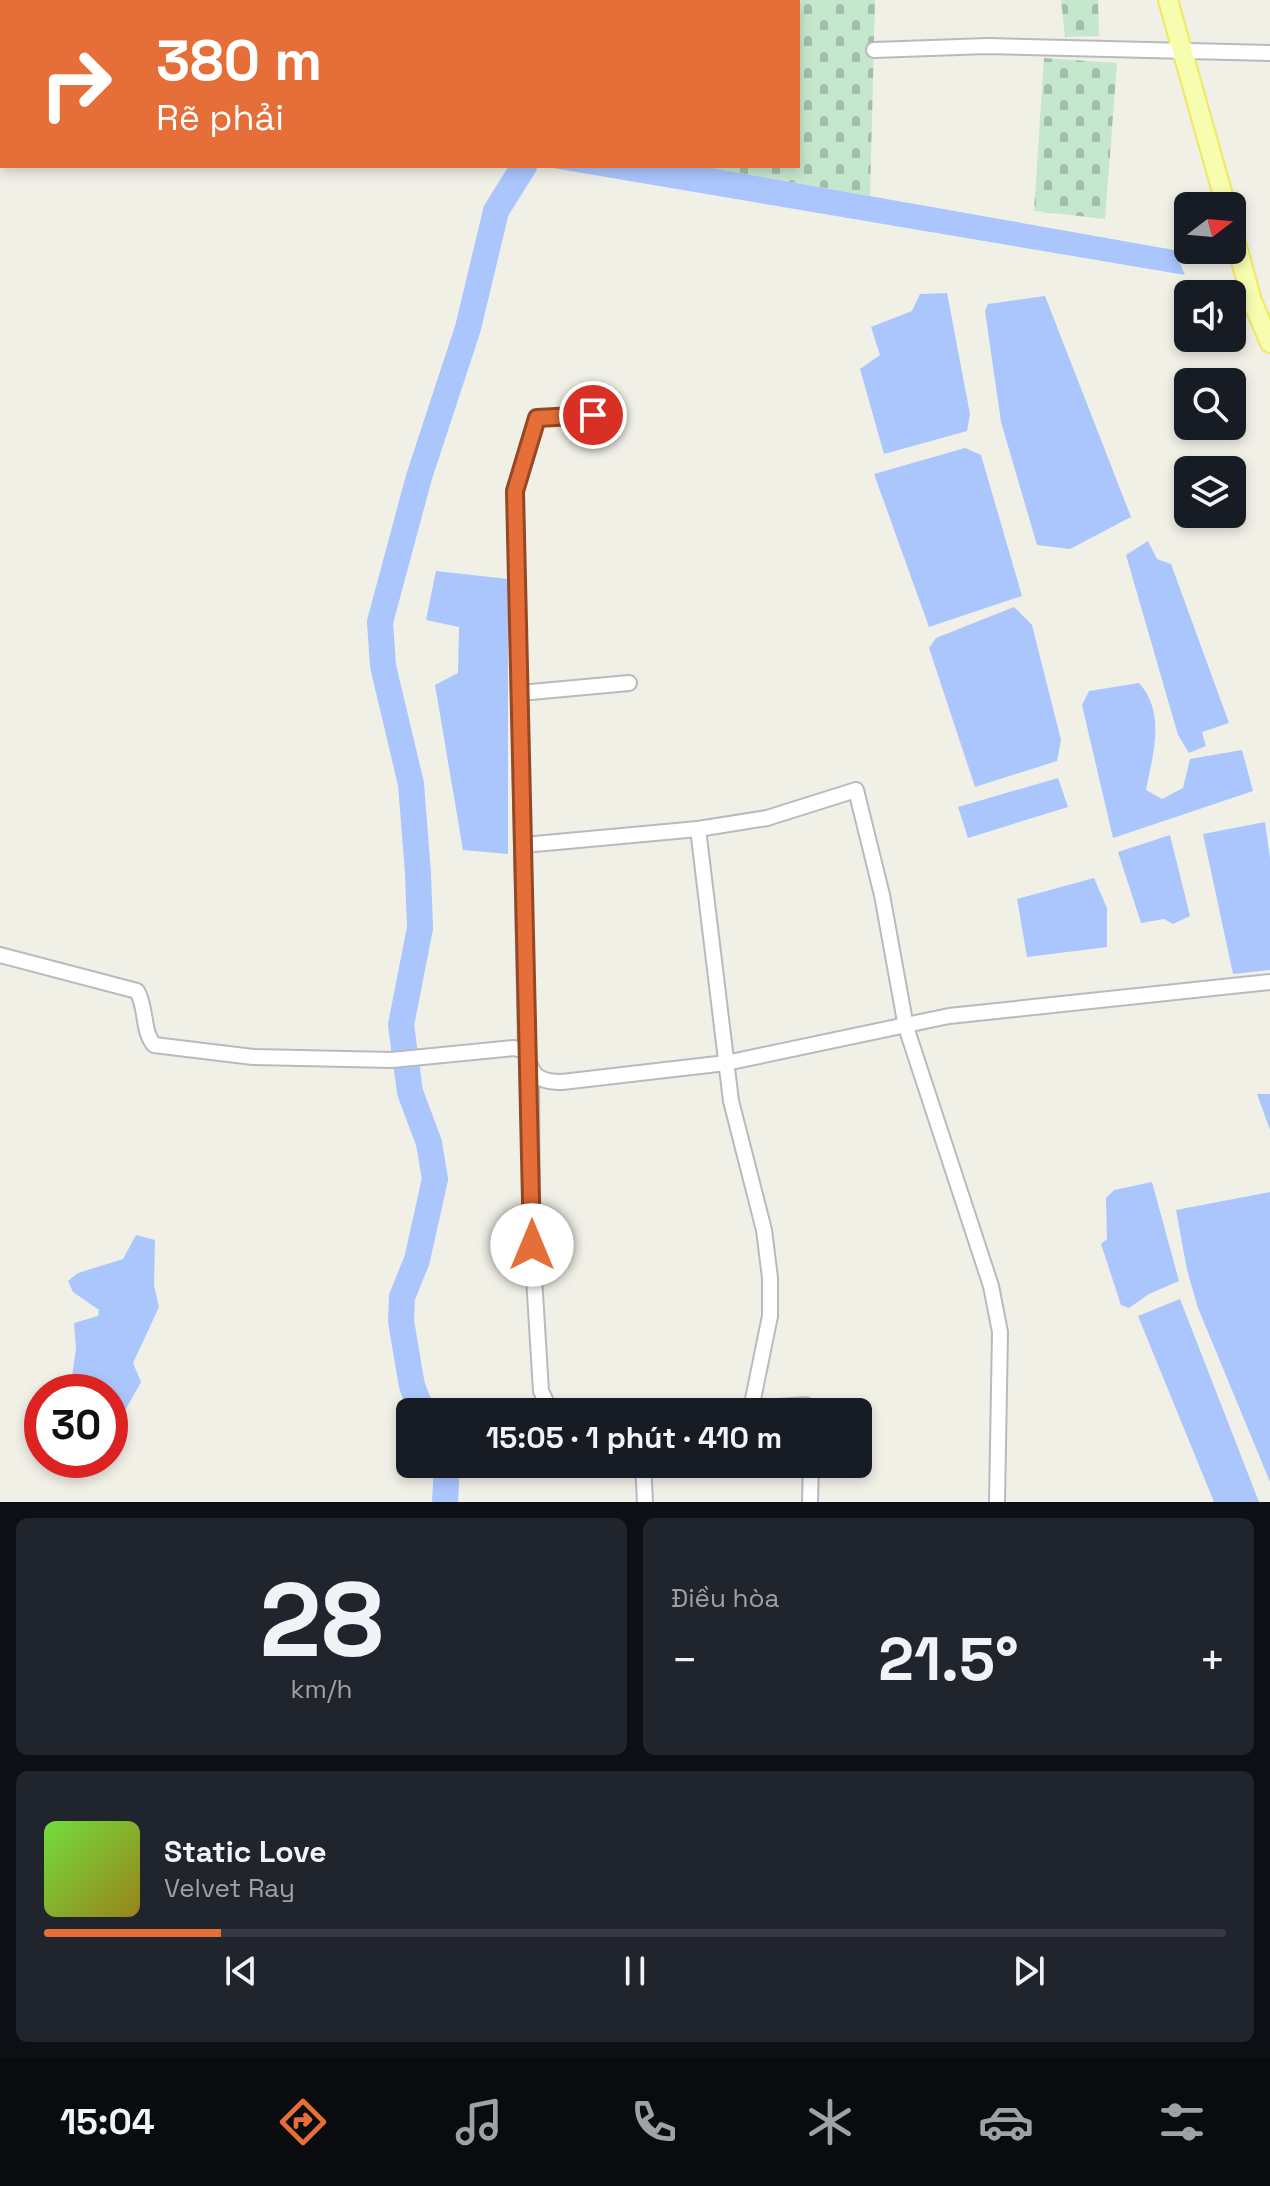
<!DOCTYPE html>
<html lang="vi">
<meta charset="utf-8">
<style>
body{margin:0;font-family:"Space Grotesk",sans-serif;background:#20242c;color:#f1f3f6;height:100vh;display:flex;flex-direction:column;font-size:30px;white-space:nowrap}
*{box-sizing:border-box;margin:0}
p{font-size:26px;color:#9ea1a6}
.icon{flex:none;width:44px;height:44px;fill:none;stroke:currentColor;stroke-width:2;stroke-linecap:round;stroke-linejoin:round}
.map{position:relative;height:1502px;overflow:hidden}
.drawer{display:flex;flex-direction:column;gap:16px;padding:16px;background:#0d0f14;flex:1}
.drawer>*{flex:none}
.guide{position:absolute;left:0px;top:0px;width:800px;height:168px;box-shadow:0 4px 12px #0003;background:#e66e38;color:#fff;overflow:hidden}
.needle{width:52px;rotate:74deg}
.tools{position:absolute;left:1174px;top:192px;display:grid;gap:16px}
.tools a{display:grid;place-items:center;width:72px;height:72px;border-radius:12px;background:#171b24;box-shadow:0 4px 12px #0003;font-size:40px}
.speed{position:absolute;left:24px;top:1374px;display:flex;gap:16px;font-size:40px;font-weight:700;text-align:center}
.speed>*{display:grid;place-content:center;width:104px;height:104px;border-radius:50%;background:#171b24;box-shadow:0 4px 12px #0003;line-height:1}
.speed .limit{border:12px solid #d22;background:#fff;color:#111}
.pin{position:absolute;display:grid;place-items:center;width:68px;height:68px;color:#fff;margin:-34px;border:4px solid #fff;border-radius:50%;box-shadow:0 2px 8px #0007}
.me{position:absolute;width:88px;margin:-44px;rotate:0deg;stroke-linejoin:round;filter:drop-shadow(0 0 6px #0008)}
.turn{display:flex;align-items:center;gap:28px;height:168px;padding:0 24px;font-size:36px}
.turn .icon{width:104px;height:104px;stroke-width:2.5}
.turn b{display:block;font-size:56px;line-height:68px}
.big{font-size:60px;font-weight:700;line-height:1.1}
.drawer .tile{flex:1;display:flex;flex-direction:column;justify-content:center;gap:12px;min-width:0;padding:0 28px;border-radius:12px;background:#20242c}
.drawer .dial{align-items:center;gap:0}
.dial b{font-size:104px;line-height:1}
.song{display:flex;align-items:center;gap:24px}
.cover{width:96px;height:96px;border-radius:12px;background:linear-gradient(135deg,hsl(100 70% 55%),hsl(50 70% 35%))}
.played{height:8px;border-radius:4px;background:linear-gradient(90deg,#e66e38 15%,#363941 15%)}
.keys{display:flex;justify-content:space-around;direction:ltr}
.heat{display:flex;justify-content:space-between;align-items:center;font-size:44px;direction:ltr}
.drawer .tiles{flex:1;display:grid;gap:16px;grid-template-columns:1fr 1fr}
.tile:last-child{grid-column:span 2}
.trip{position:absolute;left:396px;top:1398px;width:476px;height:80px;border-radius:12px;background:#171b24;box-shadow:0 4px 12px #0003;font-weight:700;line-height:80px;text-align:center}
.menu{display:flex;height:128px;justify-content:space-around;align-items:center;background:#090b0e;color:#9ea1a6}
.menu .icon{width:56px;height:56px}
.menu .selected{color:#e66e38}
.menu b{font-size:36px;color:#f1f3f6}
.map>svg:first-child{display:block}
.cemetery{fill:url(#cemetery-stones)}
.water{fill:#abc6fd}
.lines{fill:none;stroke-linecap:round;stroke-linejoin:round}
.river{stroke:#abc6fd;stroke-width:26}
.minor-casing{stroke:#b9bac0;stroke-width:18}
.major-casing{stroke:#eee862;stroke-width:22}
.minor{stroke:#fff;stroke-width:14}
.major{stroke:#f7fdaf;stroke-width:18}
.route-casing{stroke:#964824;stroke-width:20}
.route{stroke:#e66e38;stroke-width:14}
</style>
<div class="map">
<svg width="1270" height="1502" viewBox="0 0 1270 1502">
<defs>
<pattern id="cemetery-stones" width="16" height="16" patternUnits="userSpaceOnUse" patternTransform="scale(2)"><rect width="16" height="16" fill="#c5e7cd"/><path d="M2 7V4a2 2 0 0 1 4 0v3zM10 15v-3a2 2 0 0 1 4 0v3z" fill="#a3bfaa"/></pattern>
</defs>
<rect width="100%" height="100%" fill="#f0f0e7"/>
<!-- cemetery -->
<g class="cemetery">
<path d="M662,0H875L870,196L700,166H798V2Z"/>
<path d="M1061,0H1098L1099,36L1065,37Z"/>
<path d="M1044,58L1117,63L1105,219L1034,211Z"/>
</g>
<!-- water -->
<g class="water">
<path d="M541,166H700L1174,250L1185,275Z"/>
<path d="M947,293L970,414L967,431L884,454L860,369L880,355L871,327L912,311L920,294Z"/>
<path d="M1045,296L1131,517L1070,549L1037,545L1001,422L985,311L988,304Z"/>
<path d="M965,448L981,455L1022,596L929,627L874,474Z"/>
<path d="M1148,541L1157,559L1171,564L1229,723L1202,732L1206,746L1189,753L1178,735L1126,555Z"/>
<path d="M436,571L508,579V854L463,850L435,685L458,673L459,627L426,620Z"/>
<path d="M1014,607L1032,625L1061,740L1057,761L975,787L929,648L936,638Z"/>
<path d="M1139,683C1166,713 1153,754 1146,790L1162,799L1183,788L1190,759L1242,750L1253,791L1113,838L1082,705L1089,691Z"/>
<path d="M1058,778L1068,807L968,838L958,807Z"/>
<path d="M1265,822L1270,858V970L1233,974L1203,834Z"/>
<path d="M1170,835L1190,916L1173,924L1164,919L1141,923L1118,852Z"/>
<path d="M1094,878L1107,908V947L1027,957L1017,899Z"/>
<path d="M1257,1094H1270V1130Z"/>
<path d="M1152,1182L1179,1281L1149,1294L1129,1308L1121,1305L1101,1244L1107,1239L1106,1198L1114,1190Z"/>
<path d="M1270,1192V1482L1198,1308L1187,1270L1176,1210Z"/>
<path d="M136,1235L155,1240L154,1285L159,1307L133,1363L141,1382L110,1437V1392H70L76,1348L74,1323L98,1316L99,1310L73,1292L68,1281L78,1273L123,1259Z"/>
<path d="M1180,1299L1259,1502H1214L1138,1316Z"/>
</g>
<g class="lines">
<!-- river -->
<g class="river">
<path d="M622,2L623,0"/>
<path d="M422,1412L412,1386L401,1321L402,1297L417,1260L435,1179L429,1143L410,1092L401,1025L420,928L418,873L411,784L383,666L380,622L419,477L468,328L496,211L524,166"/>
<path d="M445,1502L447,1464"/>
</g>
<!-- minor casing -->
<g class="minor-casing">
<g id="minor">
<path d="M874,50L987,46L1270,53"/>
<path d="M520,693L629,683"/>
<path d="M698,829L731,1101L764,1230L770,1278V1316L751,1409"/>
<path d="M524,845L698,829L767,818L856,790L882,895L906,1027L991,1286L1000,1332L997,1502"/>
<path d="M0,955L137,991C147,1008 142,1031 154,1045L253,1057L392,1060L514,1048L526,1051C531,1075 537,1082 562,1082L726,1063L949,1016L1270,982"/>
<path d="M526,1051L515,491L537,418L593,415"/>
<path d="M531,1070L532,1245L541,1391L551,1412"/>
<path d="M709,1412L806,1405L807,1412"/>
<path d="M643,1464L645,1502"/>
<path d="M810,1502L811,1464"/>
</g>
</g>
<!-- major casing -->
<g class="major-casing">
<g id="major">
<path d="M1168,0L1226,206"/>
<path d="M1232,228L1252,301L1270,343"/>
</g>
</g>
<!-- minor -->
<use href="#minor" class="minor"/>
<!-- major -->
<use href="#major" class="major"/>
</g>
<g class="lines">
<!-- route casing -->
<g class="route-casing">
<path id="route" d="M532,1245L515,491L537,418L593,415"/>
</g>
<!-- route -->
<use href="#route" class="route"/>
</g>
</svg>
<div class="tools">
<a><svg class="needle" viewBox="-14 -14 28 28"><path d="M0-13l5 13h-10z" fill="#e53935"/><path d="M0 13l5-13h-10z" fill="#9ea1a6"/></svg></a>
<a><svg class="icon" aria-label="sound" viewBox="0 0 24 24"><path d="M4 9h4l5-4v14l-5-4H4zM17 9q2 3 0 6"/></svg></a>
<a><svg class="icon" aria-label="search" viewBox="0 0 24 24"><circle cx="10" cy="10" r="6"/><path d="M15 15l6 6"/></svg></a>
<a><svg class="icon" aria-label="layers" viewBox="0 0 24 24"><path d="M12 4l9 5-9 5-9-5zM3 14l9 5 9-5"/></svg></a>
</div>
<div class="speed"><div class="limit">30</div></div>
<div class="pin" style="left:593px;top:415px;background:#d93025"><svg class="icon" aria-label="arrive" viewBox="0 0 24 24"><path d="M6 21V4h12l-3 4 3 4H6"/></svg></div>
<svg class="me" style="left:532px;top:1245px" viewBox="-20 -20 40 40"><circle r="19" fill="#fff"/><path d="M0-13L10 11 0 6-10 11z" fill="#e66e38"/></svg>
<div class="trip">15:05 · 1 phút · 410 m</div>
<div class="guide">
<div class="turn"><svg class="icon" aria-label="right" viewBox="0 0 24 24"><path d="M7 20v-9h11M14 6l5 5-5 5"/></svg><div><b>380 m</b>Rẽ phải</div></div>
</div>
</div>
<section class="drawer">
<div class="tiles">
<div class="tile dial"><b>28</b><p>km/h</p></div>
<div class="tile"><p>Điều hòa</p>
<div class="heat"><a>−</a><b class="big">21.5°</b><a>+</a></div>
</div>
<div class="tile">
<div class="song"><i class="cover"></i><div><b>Static Love</b><p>Velvet Ray</p></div></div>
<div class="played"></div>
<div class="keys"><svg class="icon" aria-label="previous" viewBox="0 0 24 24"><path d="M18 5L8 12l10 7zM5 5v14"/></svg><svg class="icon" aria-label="pause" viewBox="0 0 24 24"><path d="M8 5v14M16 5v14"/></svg><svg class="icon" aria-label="next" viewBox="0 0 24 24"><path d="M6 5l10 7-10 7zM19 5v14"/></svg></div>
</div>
</div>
</section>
<nav class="menu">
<b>15:04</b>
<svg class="icon selected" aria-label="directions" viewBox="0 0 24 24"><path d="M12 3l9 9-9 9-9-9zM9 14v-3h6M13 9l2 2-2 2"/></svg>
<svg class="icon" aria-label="music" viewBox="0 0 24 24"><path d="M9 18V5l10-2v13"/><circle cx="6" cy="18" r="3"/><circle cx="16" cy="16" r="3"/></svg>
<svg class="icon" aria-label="phone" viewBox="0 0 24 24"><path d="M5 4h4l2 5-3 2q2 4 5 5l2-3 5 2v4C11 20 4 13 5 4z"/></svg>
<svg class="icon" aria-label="climate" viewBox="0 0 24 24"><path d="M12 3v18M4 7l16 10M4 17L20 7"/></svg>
<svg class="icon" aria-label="car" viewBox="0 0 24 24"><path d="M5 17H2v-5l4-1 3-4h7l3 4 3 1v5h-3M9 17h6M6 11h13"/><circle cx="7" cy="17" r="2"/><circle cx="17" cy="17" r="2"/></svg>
<svg class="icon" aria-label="filters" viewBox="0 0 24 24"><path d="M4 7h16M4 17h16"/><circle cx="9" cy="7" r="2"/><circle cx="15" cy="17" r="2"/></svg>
</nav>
